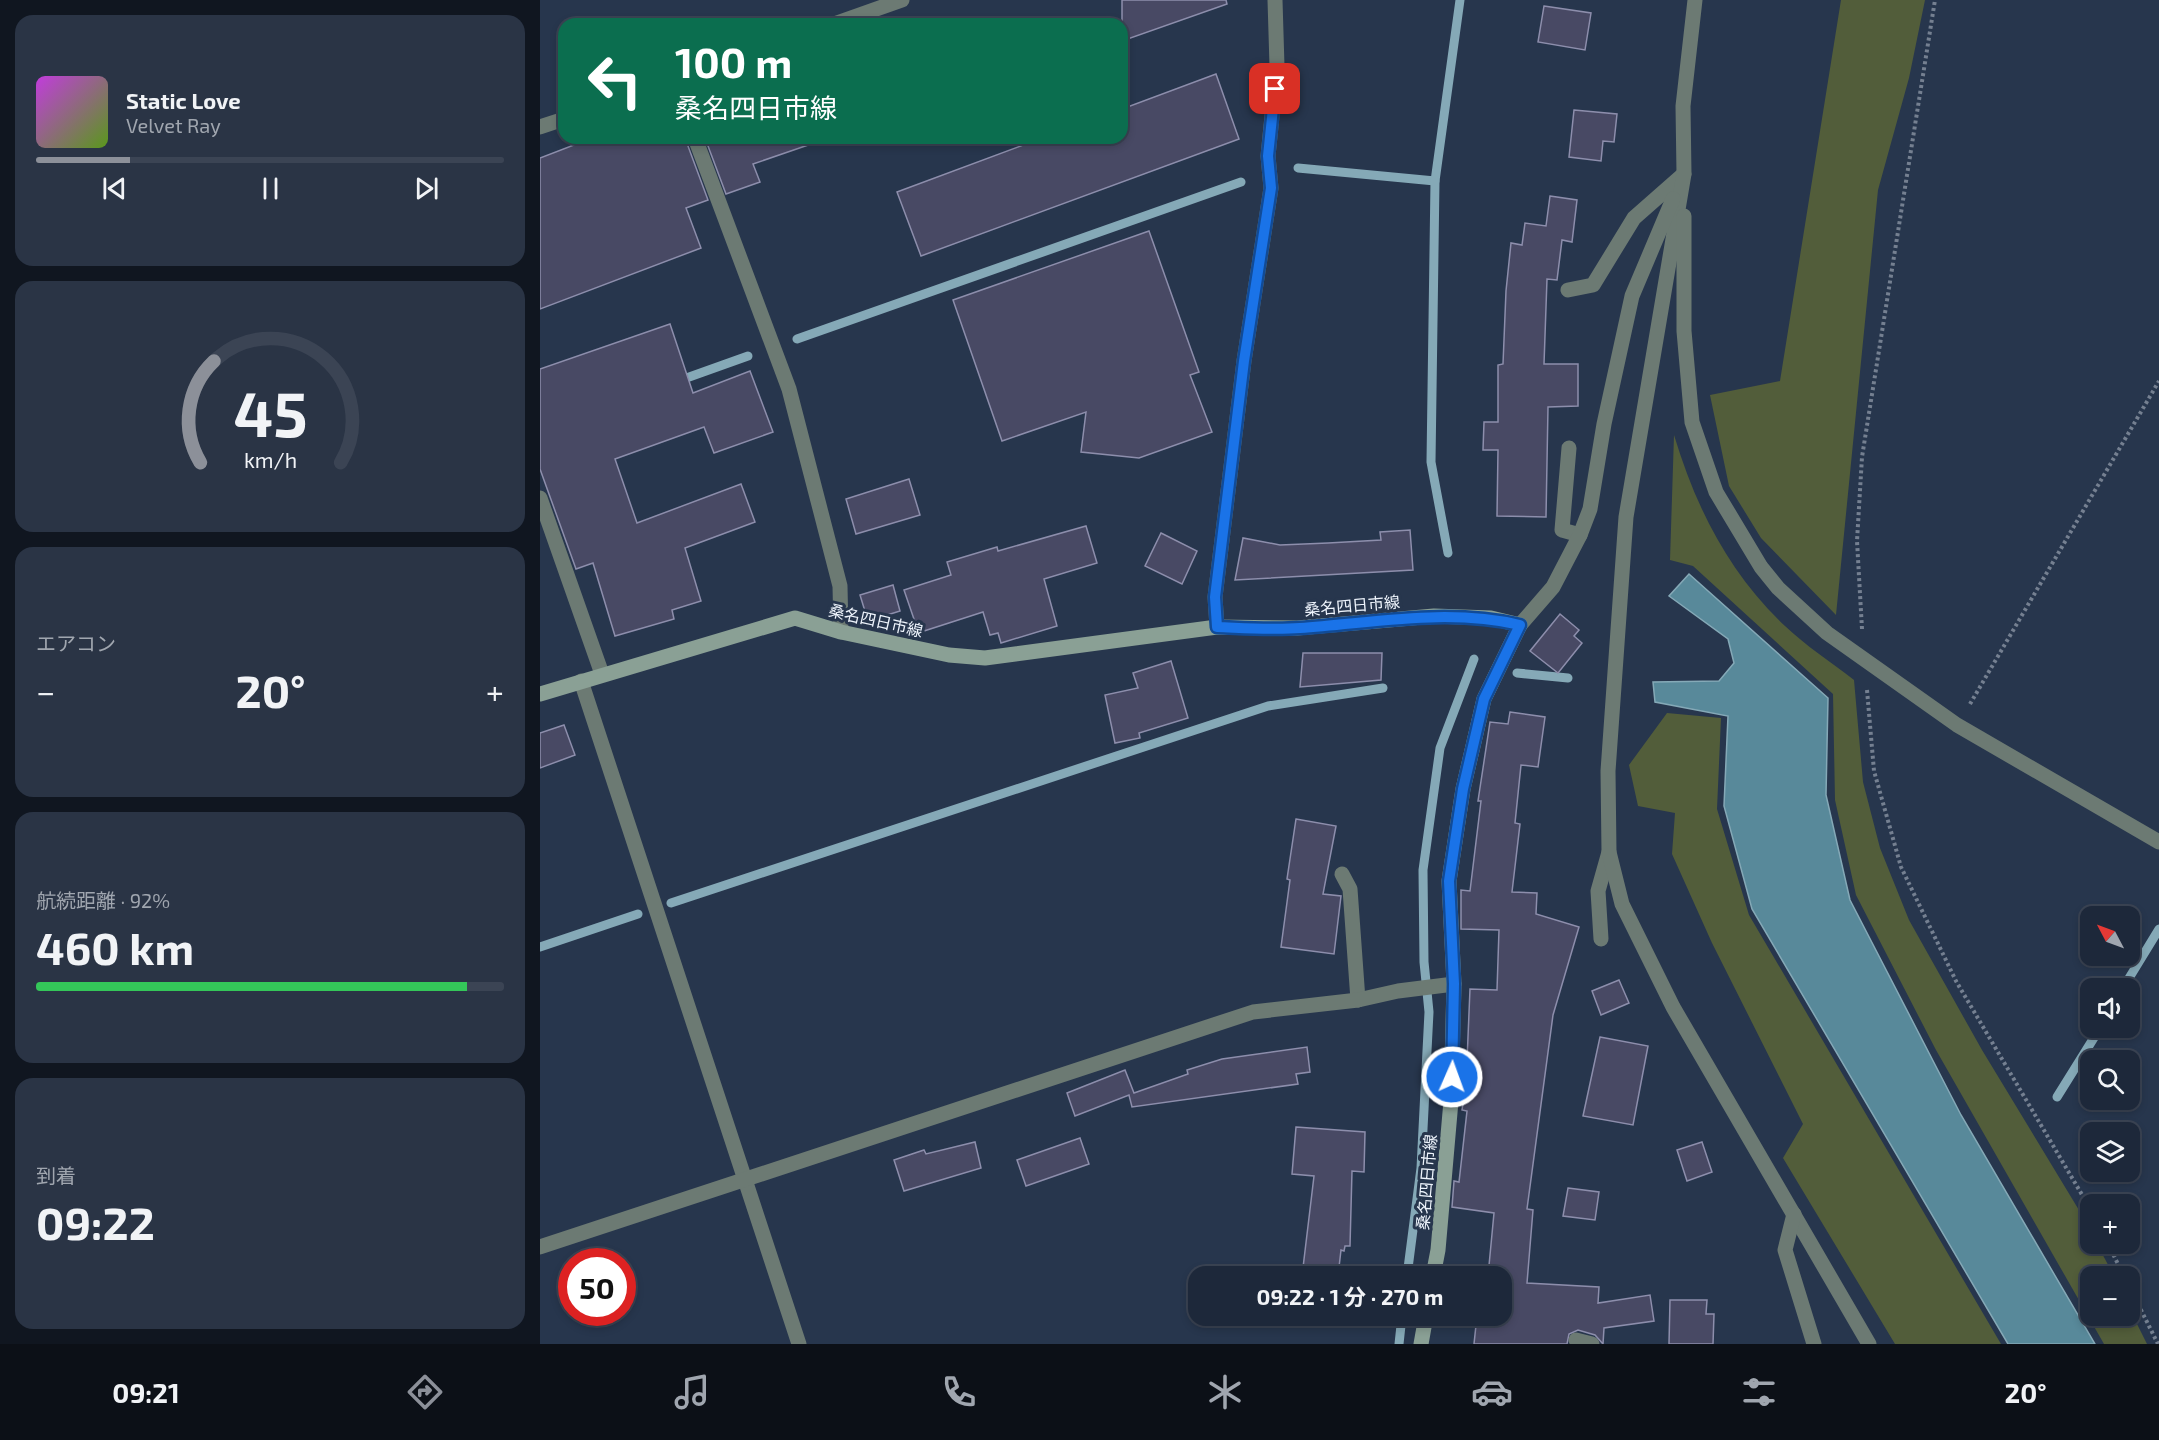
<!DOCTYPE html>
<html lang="ja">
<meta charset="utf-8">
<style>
body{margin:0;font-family:"Exo 2","Noto Sans JP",sans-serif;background:#2a3445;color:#f1f3f6;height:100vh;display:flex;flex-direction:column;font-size:22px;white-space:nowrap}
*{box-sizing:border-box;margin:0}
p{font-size:20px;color:#a0a6af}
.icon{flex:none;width:33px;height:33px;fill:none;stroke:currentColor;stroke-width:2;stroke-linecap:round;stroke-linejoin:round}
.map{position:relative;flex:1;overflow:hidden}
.sheet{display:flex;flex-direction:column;gap:15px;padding:15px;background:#101620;width:540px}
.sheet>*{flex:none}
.hud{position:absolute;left:18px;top:18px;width:570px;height:126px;border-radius:18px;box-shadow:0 3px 9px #0003,0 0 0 2px #3b4454;background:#0b6e4f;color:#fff;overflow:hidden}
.needle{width:39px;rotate:311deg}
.buttons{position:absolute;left:1540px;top:906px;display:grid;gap:12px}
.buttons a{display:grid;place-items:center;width:60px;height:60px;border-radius:12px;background:#1d283a;box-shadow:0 3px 9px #0003,0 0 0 2px #3b4454;font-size:30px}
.speed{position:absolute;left:18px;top:1248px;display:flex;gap:12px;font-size:30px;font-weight:700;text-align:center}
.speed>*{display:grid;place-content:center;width:78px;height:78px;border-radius:50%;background:#1d283a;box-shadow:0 3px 9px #0003,0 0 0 2px #3b4454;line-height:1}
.speed .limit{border:9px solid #d22;background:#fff;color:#111}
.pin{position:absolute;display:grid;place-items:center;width:51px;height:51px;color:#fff;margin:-26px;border-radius:12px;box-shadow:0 3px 9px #0006}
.me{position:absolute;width:66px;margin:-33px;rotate:2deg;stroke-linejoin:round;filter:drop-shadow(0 0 4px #0008)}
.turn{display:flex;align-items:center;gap:21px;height:126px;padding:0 18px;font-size:27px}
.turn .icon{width:78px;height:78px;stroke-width:2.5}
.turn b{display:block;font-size:42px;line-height:51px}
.big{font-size:45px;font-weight:700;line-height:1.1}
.sheet .tile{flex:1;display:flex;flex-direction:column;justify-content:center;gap:9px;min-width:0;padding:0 21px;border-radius:18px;background:#2a3445}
.sheet .dial{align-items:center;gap:0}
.dial svg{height:156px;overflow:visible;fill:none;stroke:#3b4454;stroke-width:7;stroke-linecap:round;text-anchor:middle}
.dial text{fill:#f1f3f6;stroke:none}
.song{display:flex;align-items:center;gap:18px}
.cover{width:72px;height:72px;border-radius:9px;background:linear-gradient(135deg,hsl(290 70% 55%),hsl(90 70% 35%))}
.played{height:6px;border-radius:3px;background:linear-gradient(90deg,#8c9099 20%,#3b4454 20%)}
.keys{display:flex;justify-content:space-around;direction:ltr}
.heat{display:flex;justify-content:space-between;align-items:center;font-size:33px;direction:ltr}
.charge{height:9px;border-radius:4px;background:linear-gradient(90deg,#34c759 92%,#3b4454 0)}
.trip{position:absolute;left:648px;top:1266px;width:324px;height:60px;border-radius:18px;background:#1d283a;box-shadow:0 3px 9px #0003,0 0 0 2px #3b4454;font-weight:700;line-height:60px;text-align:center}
.dock{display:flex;height:96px;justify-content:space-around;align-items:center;background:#0c1017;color:#a0a6af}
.dock .icon{width:42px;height:42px}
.dock .selected{color:#8c9099}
.dock b{font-size:27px;color:#f1f3f6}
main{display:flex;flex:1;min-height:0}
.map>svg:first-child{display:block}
.green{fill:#525d3a}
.water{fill:#58899a;stroke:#85a9b7;stroke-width:1.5}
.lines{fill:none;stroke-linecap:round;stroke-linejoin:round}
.stream{stroke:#85a9b7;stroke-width:9}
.building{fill:#484964;stroke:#8d8eac;stroke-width:1.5}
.path{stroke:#758091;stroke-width:4;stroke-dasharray:3 3;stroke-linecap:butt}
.service{stroke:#6c7a73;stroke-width:15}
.minor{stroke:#6c7a73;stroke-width:15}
.secondary{stroke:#8aa095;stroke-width:15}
.route-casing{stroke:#114b97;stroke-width:15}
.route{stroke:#1a73e8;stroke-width:10}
.labels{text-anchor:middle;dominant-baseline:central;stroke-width:6;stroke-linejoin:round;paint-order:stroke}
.street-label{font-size:16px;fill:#eef4fc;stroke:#27364d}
</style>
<main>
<section class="sheet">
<div class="tile">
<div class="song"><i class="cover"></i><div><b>Static Love</b><p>Velvet Ray</p></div></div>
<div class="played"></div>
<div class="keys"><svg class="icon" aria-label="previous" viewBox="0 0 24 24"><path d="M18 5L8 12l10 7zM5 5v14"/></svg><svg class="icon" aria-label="pause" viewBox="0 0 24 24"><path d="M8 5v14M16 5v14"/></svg><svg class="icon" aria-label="next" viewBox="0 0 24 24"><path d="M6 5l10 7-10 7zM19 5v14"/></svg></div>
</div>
<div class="tile dial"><svg viewBox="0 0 100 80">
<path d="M14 69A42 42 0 1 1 86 69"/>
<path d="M14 69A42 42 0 0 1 21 17" stroke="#8c9099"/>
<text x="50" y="56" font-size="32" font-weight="700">45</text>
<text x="50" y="72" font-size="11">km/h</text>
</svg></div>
<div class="tile"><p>エアコン</p>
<div class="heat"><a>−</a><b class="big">20°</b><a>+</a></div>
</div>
<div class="tile"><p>航続距離 · 92%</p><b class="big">460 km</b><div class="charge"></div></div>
<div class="tile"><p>到着</p><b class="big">09:22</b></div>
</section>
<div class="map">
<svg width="1619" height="1344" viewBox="0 0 1619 1344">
<rect width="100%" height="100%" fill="#27364d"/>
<!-- green -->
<g class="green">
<path d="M1301,0H1385L1369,78L1338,190L1296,615L1221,538L1189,486L1170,395L1240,381Z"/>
<path d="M1134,435C1156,508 1189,573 1245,626C1266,646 1291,662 1314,680L1323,782L1340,848L1369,920L1442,1050L1548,1225L1551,1244H1557L1574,1276H1551V1316H1590V1310L1607,1344H1564L1396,1050L1316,895L1295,800L1293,694L1153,566L1130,560Z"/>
<path d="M1127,713L1181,718L1177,809L1209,915L1461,1344H1355L1243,1158L1263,1124L1172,943L1132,854L1135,813L1098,806L1089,765Z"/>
</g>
<!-- water -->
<path class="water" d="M1149,574L1288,698L1286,795L1310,900L1421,1115L1555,1344H1468L1212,909L1184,806L1188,716L1115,702L1113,682L1179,681L1194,663L1188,639L1129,596Z"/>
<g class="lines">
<!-- stream -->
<g class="stream">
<path d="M758,168L895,181"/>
<path d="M257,339L701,182"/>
<path d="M138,381L208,356"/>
<path d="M908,553L891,462L895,181L920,0"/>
<path d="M977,673L1028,678"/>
<path d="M131,903L728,706L843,688"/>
<path d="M0,947L98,914"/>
<path d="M1583,988L1619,929"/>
<path d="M1517,1097L1560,1028"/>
<path d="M867,1276L881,1168L889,1012L884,962L883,870L900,748L934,659"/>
<path d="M859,1344L862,1316"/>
</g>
</g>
<!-- building -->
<g class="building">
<path d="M582,0H686L687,4L582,41Z"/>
<path d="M1004,6L1051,13L1045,50L998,42Z"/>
<path d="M676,74L699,139L381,256L357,192L502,138H582V109Z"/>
<path d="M1034,110L1077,114L1074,142L1063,141L1061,161L1029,157Z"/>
<path d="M52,138H145L168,200L146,208L161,248L0,309V158Z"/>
<path d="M165,138H276L277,142L213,164L220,182L186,194Z"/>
<path d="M1010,196L1037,200L1032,242L1022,240L1017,280L1007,279L1004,364H1038V406L1008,407L1006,517L957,516L958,450H943L944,422H958V365L963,364L966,291L971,243L982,245L985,223L1006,226Z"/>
<path d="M609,231L659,372L650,375L672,432L599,458L541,452L546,412L462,441L413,300Z"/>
<path d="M130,324L153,393L210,371L233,432L174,453L164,427L75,459L97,523L201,484L215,522L145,548L161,601L132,610L134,619L75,636L53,563L36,569L0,469V369Z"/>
<path d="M369,479L380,515L316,534L306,499Z"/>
<path d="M546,526L557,563L504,579L517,626L461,643L458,633L450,635L443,612L384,631L381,623L376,625L364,590L411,575L407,562L457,547L458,551Z"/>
<path d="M870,530L873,570L695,580L703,538L740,545L788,543L841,540L840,532Z"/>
<path d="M621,533L657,551L642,584L605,566Z"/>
<path d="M353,585L360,611L328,621L320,595Z"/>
<path d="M1020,614L1039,630L1034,636L1042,643L1018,673L990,651Z"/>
<path d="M763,653H842L841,680L760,687Z"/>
<path d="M631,661L648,718L599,733L600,738L575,743L565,695L598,688L593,673Z"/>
<path d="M970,712L1005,717L998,767L981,765L975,823L980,824L972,892L997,893L996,914L1039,927L1013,1015L987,1209L993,1210L987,1283L1059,1287L1058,1303L1110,1295L1114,1321L1064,1328L1063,1344L1055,1335L1038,1330L1029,1334L1027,1344H934L937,1316H962V1276H948L954,1213L912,1207L914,1181L919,1182L927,1111L922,1110L930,1061H927L930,989L957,990L959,930L921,929V890L930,891L941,801H938L950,722L968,724Z"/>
<path d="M24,725L35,755L0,768V733Z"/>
<path d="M756,819L796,826L783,894L801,896L794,954L741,947L750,880L747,879Z"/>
<path d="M1079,980L1089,1003L1061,1015L1052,991Z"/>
<path d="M1060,1037L1108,1046L1093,1125L1043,1116Z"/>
<path d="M767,1047L770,1072L756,1074L758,1084L592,1107L589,1095L535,1116L527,1093L585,1070L594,1093L648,1074L647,1070L682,1059Z"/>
<path d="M756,1127L825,1132L824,1172L812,1171L810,1246H805L804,1251L801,1250L798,1276H762L774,1176L752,1174Z"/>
<path d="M540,1138L549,1164L486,1186L477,1160Z"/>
<path d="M435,1142L441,1168L364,1191L354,1160L384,1150L386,1154Z"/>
<path d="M1162,1142L1172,1172L1147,1181L1137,1150Z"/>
<path d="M1028,1188L1059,1192L1055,1220L1023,1216Z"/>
<path d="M1130,1300H1167L1166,1314H1174L1173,1344H1129Z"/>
</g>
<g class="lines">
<!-- path -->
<g class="path">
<path d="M1322,629L1317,541L1322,457L1395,0"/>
<path d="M1327,690L1334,771L1361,867L1416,981L1551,1210"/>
<path d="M1430,704L1619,381"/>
<path d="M1568,1244L1584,1276"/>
<path d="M1590,1288L1618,1344"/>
</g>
<!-- service -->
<g class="service">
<path d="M1028,290L1053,285L1094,218L1144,174"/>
<path d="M1029,448L1022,530L1040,535"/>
<path d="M802,874L810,889L818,1000"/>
<path d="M1061,939L1058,891L1069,852"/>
<path d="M1036,1340L1052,1344"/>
</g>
<!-- minor -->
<g class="minor">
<path d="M1155,0L1143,106L1144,174L1086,517L1068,771L1069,852L1082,904L1133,1007L1329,1344"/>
<path d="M294,24L362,0"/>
<path d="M0,127L24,119"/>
<path d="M155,138L249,389L300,586L301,632"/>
<path d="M1144,216V331L1152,422L1176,492L1221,567L1238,588L1287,633L1417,725L1619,842"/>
<path d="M0,498L62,674"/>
<path d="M980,625L1013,587L1040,535L1050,509L1064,424L1092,296L1133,199"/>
<path d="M677,627L675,597L704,361L731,188L728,156L737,66L735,0"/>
<path d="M41,681L259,1344"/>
<path d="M1254,1214L1245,1250L1274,1344"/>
<path d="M0,1247L713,1012L818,1000L858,991L914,984"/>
</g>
<!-- secondary -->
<g class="secondary">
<path d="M0,694L255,618L301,632L409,655L445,658L677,627L757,628L894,616L951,618L980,625L944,699L923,789L909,881L914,984L911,1101L898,1250L893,1276"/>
<path d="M881,1344L886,1316"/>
</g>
</g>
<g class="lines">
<!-- route casing -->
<g class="route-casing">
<path id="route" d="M735,89L728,156L731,188L704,361L675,597L677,627C705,628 733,630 760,628C834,623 907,608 980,625L944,699L923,789L909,881L914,984L912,1077"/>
</g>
<!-- route -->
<use href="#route" class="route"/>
</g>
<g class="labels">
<!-- street labels -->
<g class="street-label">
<text transform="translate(812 605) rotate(-5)">桑名四日市線</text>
<text transform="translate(336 620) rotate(13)">桑名四日市線</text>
<text transform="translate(886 1182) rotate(-85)">桑名四日市線</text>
</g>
</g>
</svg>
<div class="buttons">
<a><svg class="needle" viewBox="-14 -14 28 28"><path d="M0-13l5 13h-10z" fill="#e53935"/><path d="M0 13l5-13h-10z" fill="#a0a6af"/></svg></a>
<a><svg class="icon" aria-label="sound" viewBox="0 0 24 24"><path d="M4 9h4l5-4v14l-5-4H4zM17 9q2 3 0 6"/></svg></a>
<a><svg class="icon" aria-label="search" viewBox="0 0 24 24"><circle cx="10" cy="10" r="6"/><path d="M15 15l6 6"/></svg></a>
<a><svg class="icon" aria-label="layers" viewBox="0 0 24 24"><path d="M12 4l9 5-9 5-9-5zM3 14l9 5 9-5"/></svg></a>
<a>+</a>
<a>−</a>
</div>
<div class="speed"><div class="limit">50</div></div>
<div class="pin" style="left:735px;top:89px;background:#d93025"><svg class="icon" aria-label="arrive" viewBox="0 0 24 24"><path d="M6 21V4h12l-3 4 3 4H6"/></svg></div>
<svg class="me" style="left:912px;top:1077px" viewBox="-20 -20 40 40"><circle r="17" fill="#1a73e8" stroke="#fff" stroke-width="3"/><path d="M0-11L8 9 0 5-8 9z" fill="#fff"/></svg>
<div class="trip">09:22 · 1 分 · 270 m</div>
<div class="hud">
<div class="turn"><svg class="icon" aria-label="left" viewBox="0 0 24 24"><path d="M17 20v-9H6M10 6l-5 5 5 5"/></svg><div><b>100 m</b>桑名四日市線</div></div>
</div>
</div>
</main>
<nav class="dock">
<b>09:21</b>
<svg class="icon selected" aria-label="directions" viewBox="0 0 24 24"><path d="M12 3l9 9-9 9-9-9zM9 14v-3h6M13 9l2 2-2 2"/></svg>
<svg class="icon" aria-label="music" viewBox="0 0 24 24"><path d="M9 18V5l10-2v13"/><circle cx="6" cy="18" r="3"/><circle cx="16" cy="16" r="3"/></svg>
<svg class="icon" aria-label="phone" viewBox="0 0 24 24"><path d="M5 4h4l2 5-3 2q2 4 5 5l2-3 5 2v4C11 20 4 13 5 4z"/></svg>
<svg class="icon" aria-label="climate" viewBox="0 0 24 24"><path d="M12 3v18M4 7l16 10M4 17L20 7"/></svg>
<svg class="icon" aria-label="car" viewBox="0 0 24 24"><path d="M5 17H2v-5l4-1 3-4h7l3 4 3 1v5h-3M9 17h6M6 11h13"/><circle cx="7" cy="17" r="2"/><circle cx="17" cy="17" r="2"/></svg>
<svg class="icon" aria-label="filters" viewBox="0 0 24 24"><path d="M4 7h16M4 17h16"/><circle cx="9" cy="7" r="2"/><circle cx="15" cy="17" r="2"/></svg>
<b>20°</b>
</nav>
